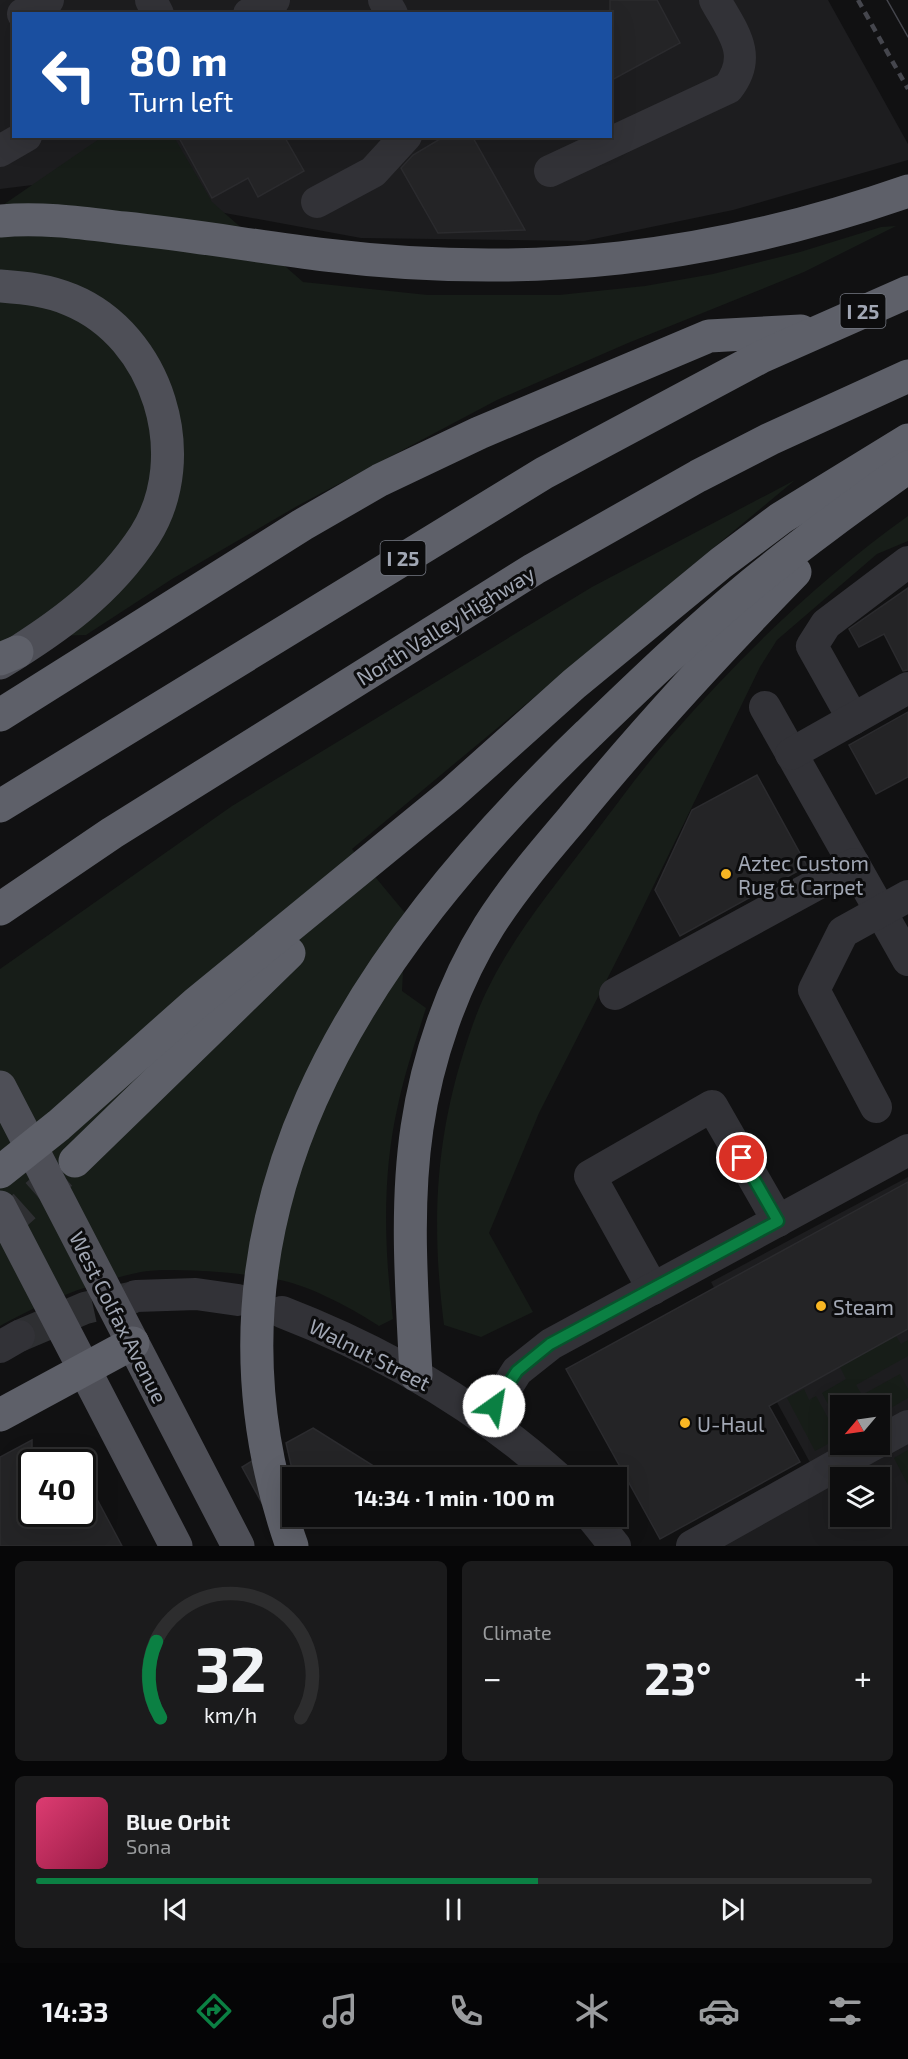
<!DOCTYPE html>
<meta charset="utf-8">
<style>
body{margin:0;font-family:"Exo 2",sans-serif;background:#1b1b1c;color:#f1f3f6;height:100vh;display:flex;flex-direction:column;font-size:22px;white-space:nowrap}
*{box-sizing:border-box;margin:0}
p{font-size:20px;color:#9a9c9e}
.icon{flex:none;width:33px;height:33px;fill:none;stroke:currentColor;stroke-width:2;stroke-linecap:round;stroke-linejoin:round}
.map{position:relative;height:1546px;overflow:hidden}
.sheet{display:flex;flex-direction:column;gap:15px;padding:15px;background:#070708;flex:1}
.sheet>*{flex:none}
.hud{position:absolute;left:12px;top:12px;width:600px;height:126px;border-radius:0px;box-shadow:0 6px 24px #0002,0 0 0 2px #2d2d2e;background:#1a4fa0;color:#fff;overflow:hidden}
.needle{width:39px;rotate:241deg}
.buttons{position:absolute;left:830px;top:1395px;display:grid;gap:12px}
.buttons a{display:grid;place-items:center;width:60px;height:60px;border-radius:0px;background:#0d0d0e;box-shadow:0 6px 24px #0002,0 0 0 2px #2d2d2e;font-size:30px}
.speed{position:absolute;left:18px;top:1449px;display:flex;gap:12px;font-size:30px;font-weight:700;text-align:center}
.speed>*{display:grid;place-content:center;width:78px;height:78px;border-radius:50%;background:#0d0d0e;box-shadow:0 6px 24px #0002,0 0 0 2px #2d2d2e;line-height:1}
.speed .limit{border:3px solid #111;border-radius:9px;background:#fff;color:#111}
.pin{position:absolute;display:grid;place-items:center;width:51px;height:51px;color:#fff;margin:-26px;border:3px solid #fff;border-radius:50%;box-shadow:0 2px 6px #0007}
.me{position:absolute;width:66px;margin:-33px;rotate:32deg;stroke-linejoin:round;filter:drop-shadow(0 0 4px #0008)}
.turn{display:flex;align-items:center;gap:21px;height:126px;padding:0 18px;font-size:27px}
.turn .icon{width:78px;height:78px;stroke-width:2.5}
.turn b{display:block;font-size:42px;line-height:51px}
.big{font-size:45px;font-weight:700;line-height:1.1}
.sheet .tile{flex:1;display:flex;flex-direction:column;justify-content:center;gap:9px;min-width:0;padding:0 21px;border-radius:9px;background:#1b1b1c}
.sheet .dial{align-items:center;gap:0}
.dial svg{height:156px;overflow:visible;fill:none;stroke:#2d2d2e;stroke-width:7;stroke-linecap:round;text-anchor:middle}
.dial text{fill:#f1f3f6;stroke:none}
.song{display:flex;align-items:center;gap:18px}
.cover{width:72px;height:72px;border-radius:9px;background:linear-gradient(135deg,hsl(340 70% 55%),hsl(340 70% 35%))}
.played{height:6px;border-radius:3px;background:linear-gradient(90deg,#0b8043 60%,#2d2d2e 60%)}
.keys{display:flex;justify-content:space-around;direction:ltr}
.heat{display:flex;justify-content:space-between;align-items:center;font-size:33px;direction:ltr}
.sheet .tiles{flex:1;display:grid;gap:15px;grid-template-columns:1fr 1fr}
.tile:last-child{grid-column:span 2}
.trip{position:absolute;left:282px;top:1467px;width:345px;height:60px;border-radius:0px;background:#0d0d0e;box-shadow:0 6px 24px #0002,0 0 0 2px #2d2d2e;font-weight:700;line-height:60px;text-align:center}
.menu{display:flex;height:96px;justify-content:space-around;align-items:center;background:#050506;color:#9a9c9e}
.menu .icon{width:42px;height:42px}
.menu .selected{color:#0b8043}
.menu b{font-size:27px;color:#f1f3f6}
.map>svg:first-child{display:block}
.built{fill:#1d1d1f;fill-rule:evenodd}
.green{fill:#171d18}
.building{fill:#242426;stroke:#2b2b2e;stroke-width:1.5}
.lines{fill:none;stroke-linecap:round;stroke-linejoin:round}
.minor-tunnel{stroke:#2e2f32;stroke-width:32;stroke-dasharray:32 16;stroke-linecap:butt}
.highway-tunnel{stroke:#2e2f32;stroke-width:33;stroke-dasharray:33 16;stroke-linecap:butt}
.minor{stroke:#323237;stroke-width:32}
.major{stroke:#4e4f57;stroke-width:33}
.highway{stroke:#5e6069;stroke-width:33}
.tram{stroke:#45464d;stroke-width:1.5}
.rail{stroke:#45464d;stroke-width:4.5;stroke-dasharray:8 6;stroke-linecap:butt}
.route-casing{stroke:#07532c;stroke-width:15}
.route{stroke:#0b8043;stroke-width:10}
.poi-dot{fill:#f8b623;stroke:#0c0c0d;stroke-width:2}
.labels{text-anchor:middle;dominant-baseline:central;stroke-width:6;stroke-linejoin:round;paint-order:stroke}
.shield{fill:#0c0c0d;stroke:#747882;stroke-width:1.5}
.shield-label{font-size:20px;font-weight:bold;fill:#a1a7b4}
.street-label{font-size:21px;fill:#a1a7b4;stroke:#0c0c0d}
.poi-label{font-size:21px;fill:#a1a7b4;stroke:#0c0c0d;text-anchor:start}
</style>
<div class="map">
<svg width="908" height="1546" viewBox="0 0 908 1546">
<rect width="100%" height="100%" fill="#111112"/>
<!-- built -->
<g class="built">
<path d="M0,0H828L908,144V160L733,210L584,241L361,238L154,200L49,183L0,189ZM14,14H610V136H14Z"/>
<path d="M908,1177V1546H721L824,1488L711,1282ZM840,1406H879V1444H840ZM840,1478H879V1516H840Z"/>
</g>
<!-- green -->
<g class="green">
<path d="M102,137H174L212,202L303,282L428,295H559L645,286L713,274L800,252L881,227L896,226L804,272L628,343L497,400L299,505L172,579L86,635L18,637L0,646V207Z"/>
<path d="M795,480L352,849L406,914L402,991L426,1008C416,1040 405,1072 398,1105C382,1174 384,1248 393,1319L379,1326C355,1310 319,1291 292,1283C261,1274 172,1266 141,1272C92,1282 43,1302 0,1326V969L232,806L592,587Z"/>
<path d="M908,516V541L877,554L777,640L760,667L630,934L539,1113L489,1233L533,1312L481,1337L444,1325C430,1216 436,1127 473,1024C497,956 545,898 588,842C615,807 641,770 670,737C741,655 820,579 908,516Z"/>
<path d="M896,1336L901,1344L908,1340V1356L856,1385L862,1395L900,1374L908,1389V1398L879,1415V1406H840V1426L822,1393L846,1379L840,1367Z"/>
<path d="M804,1389L809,1400L816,1396L839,1438L815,1451L787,1398Z"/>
<path d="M908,1450V1485L894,1458Z"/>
</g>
<!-- building -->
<g class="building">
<path d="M610,0H657L680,43L610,81Z"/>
<path d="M178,136H284L304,171L258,197L248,178L212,198Z"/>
<path d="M445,136H472L525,230L438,233L401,168L413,155Z"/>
<path d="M908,588V670L903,671L884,634L859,647L849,629Z"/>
<path d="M908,712V777L876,794L849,745Z"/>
<path d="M757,775L807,866L680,936L655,890L692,810Z"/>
<path d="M908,1182V1329L769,1406L800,1462L660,1539L566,1369Z"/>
<path d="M313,1428L380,1470L367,1478H294L286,1443Z"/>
<path d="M32,1440V1514H82V1471L122,1546H0V1457Z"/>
<path d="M252,1461L263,1505L242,1467Z"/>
</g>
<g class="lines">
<!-- minor-tunnel -->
<path class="minor-tunnel" d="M19,1336L85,1308L135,1297"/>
<!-- highway-tunnel -->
<path class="highway-tunnel" d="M0,1228L75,1161"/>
<!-- minor -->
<g class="minor">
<path d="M151,0L158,14"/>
<path d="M384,0L392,14"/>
<path d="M23,14L48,0"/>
<path d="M249,14L274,0"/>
<path d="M0,151L26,136"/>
<path d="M550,171L728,88C754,55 732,31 715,0"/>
<path d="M317,202L373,172L406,136"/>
<path d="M765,707L908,960"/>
<path d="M853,719L812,646L826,624L908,562"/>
<path d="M791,754L908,688"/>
<path d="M615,994L854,864"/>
<path d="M876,1107L814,990L843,932L908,896"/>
<path d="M653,1289L590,1176L712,1106L778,1221"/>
<path d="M136,1296L196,1294L238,1300"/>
<path d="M282,1312C383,1351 477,1405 558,1478"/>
<path d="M0,1347L19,1336"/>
<path d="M486,1420L517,1371L551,1344L908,1150"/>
<path d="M879,1442L908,1426"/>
<path d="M591,1516L615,1546"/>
<path d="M692,1546L874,1444"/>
</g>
<!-- major -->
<g class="major">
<path d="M0,286C25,288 48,290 71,300C158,336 195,456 145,535C108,592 57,628 0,663"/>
<path d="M0,1087L238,1546"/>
<path d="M0,1207L176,1546"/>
</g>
<!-- highway -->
<g class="highway">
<path d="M0,221C41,217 83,223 124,228C192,235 259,247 326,255C531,280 713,259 908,191"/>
<path d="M0,659L17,652"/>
<path d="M0,715L302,525L380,480L479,433L709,336L801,331"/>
<path d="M0,806L544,473L761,357L908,292"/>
<path d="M0,909L112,833L534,569L698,476L770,439L908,376"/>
<path d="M75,1161L289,953"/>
<path d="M0,1172L59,1125L195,1004L450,795L574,684L721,563L781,518L908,440"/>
<path d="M416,1375C412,1294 405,1209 417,1128C427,1059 452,985 489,926C513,888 543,853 572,819C642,733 717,652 795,572"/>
<path d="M0,1415L133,1343"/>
<path d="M292,1546C177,1218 360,953 588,734C641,683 695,631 752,584C802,543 855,505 908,467"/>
</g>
<!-- tram -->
<path class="tram" d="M887,0L908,37"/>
<!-- rail -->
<path class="rail" d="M858,0L908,89"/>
</g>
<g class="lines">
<!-- route casing -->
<g class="route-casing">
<path id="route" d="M494,1406L517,1371L550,1344L778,1221L742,1158"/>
</g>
<!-- route -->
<use href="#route" class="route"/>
</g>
<!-- markers -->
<g class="poi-dot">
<circle cx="726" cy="874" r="6"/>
<circle cx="821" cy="1306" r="6"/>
<circle cx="685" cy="1423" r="6"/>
</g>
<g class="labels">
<!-- shield labels -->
<g class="shield">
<rect x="840.5" y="294" width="45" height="34" rx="4.5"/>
<rect x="380.5" y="541" width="45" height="34" rx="4.5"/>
</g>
<g class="shield-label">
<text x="863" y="311">I 25</text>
<text x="403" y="558">I 25</text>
</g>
<!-- street labels -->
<g class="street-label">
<text transform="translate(445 625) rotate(-32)">North Valley Highway</text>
<text transform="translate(119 1317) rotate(63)">West Colfax Avenue</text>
<text transform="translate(370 1354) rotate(27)">Walnut Street</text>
</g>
<!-- poi labels -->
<g class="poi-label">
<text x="738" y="862">Aztec Custom<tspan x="738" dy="24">Rug &amp; Carpet</tspan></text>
<text x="833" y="1306">Steam</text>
<text x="697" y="1423">U-Haul</text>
</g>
</g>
</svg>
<div class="buttons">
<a><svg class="needle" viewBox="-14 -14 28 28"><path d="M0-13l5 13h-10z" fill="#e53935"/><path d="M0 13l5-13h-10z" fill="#9a9c9e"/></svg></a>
<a><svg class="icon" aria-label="layers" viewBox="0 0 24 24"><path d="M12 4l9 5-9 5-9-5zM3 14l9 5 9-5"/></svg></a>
</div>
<div class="speed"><div class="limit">40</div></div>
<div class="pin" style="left:742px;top:1158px;background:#d93025"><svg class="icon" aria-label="arrive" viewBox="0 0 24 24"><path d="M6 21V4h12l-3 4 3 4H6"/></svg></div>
<svg class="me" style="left:494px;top:1406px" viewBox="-20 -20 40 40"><circle r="19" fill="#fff"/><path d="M0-13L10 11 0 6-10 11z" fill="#0b8043"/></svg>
<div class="trip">14:34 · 1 min · 100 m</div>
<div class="hud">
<div class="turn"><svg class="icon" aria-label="left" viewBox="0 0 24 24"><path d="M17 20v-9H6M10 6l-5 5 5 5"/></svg><div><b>80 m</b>Turn left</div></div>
</div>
</div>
<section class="sheet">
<div class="tiles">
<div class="tile dial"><svg viewBox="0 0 100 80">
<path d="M14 69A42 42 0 1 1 86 69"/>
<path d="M14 69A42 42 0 0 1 12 30" stroke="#0b8043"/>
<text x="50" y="56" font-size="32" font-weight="700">32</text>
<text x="50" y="72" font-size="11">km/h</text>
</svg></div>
<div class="tile"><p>Climate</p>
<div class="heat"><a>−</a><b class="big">23°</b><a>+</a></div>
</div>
<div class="tile">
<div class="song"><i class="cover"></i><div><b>Blue Orbit</b><p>Sona</p></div></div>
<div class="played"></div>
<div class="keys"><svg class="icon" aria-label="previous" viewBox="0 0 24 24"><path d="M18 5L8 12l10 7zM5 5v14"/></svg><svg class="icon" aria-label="pause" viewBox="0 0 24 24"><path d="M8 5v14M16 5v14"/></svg><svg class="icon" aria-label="next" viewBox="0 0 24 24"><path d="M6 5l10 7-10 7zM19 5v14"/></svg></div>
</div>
</div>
</section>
<nav class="menu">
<b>14:33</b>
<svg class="icon selected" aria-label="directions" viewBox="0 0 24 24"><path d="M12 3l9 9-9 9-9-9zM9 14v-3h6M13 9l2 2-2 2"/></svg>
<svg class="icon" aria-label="music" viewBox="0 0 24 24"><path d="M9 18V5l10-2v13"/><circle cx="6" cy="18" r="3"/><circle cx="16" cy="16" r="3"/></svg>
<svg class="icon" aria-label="phone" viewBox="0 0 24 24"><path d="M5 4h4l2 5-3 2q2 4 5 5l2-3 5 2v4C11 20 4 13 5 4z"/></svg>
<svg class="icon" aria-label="climate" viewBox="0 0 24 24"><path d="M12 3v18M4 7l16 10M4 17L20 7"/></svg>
<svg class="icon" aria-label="car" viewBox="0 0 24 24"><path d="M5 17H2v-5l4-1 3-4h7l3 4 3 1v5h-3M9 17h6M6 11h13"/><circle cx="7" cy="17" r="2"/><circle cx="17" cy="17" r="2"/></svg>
<svg class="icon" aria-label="filters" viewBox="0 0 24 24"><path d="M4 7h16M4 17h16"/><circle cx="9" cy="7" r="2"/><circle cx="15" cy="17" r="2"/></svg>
</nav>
